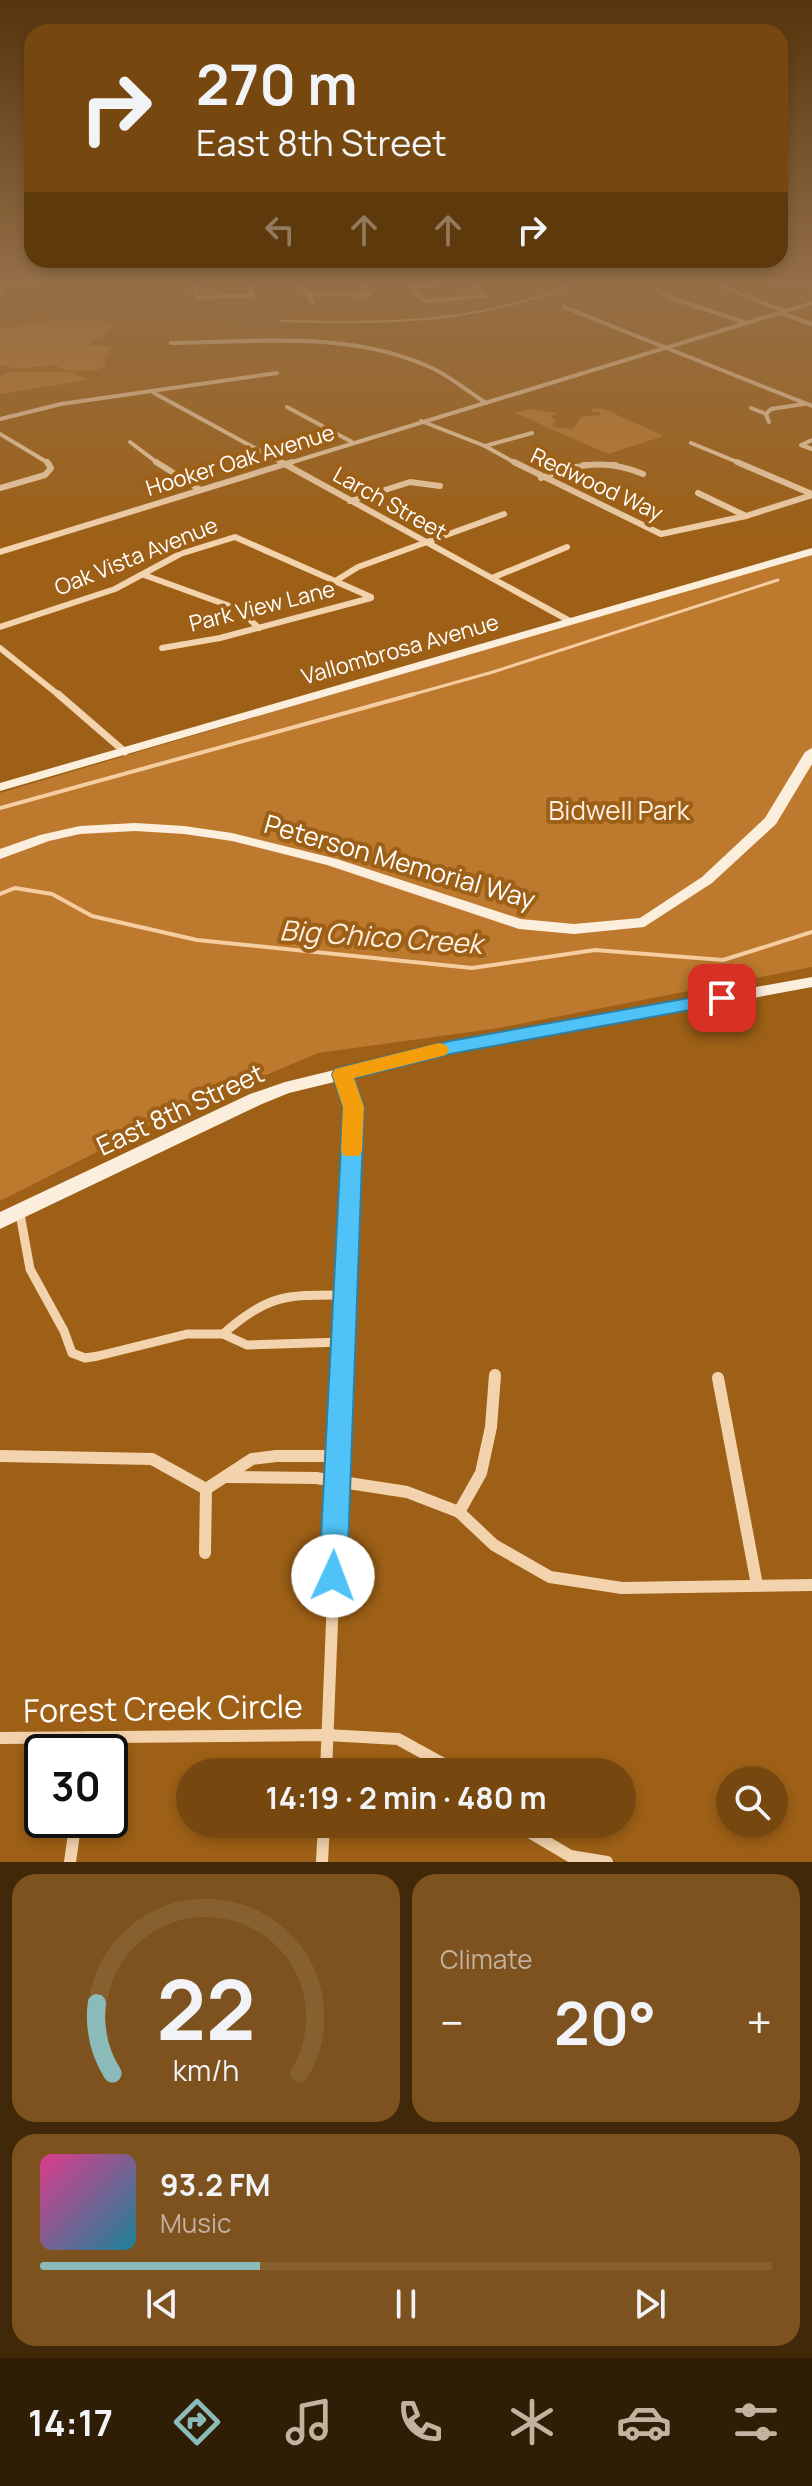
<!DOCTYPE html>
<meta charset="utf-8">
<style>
body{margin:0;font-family:Manrope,sans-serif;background:#7d521e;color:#f1f3f6;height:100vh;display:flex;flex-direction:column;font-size:30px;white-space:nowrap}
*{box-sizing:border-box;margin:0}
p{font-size:26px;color:#c2b29f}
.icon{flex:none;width:44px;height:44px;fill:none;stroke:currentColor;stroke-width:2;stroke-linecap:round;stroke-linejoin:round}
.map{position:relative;height:1862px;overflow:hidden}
.panel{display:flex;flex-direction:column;gap:12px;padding:12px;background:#412809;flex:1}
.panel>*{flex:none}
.guide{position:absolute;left:24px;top:24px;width:764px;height:244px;border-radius:24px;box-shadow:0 4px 12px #0003;background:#764810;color:#f1f3f6;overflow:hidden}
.tools{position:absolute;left:716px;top:1766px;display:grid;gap:16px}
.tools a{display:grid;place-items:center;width:72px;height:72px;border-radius:50%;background:#764810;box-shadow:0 4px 12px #0003;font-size:40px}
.speed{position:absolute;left:24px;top:1734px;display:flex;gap:16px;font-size:40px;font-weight:700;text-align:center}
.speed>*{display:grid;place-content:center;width:104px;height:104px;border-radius:50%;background:#764810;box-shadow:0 4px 12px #0003;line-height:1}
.speed .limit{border:4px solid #111;border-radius:12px;background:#fff;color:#111}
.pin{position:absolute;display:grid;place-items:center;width:68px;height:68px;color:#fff;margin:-34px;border-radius:16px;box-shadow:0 4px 12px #0006}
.me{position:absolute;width:88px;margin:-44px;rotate:2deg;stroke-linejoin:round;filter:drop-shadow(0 0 6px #0008)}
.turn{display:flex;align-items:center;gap:28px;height:168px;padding:0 40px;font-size:36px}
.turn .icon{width:104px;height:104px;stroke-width:2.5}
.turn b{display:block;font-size:56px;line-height:68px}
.lanes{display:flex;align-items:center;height:76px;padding:0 40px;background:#0003;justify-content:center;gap:40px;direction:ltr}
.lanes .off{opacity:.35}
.big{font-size:60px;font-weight:700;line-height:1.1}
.panel .widget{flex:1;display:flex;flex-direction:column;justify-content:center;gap:12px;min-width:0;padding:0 28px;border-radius:24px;background:#7d521e}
.panel .dial{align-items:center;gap:0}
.dial svg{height:208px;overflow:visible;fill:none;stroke:#876030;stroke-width:7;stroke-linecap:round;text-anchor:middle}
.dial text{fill:#f1f3f6;stroke:none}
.song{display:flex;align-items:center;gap:24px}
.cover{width:96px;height:96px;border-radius:12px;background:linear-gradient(135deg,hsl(330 70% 55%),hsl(190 70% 35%))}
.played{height:8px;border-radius:4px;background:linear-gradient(90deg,#8bbbb9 30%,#876030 30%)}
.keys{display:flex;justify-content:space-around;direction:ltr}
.heat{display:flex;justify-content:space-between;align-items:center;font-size:44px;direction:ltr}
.panel .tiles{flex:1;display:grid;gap:12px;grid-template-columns:1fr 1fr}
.widget:last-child{grid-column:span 2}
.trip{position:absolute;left:176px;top:1758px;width:460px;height:80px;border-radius:40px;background:#764810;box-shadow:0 4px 12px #0003;font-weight:700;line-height:80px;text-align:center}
.dock{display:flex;height:128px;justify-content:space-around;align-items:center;background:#2f1d06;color:#c2b29f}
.dock .icon{width:56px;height:56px}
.dock .active{color:#8bbbb9}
.dock b{font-size:36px;color:#f1f3f6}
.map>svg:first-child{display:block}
.green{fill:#bd7a2e}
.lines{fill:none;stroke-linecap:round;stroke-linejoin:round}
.stream-far2{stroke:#f5cda0;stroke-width:2}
.stream-far1{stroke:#f5cda0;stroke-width:3}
.stream{stroke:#f5cda0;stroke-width:4}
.canal{stroke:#966a34;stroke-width:7}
.street-far4{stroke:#f3d3ad;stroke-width:4}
.street-far3{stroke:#f3d3ad;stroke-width:6}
.street-far2{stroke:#f3d3ad;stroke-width:7}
.street-far1{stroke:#f3d3ad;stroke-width:9}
.street{stroke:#f3d3ad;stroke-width:12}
.secondary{fill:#fceedd;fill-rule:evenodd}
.route{fill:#4fc3f7;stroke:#337fa1;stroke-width:2}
.slow{fill:#f59e0b}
.labels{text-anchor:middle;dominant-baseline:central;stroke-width:8;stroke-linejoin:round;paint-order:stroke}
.far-street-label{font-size:22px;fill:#fff;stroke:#9d6016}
.park-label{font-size:26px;fill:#feefe0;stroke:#9d6016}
.street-label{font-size:26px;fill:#fff;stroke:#9d6016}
.water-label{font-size:28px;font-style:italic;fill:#fcefe0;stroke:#9d6016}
.near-street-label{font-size:32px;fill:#fff;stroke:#9d6016}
</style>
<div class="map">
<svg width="812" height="1862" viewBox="0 0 812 1862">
<rect width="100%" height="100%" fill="#9d6016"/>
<!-- green -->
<g class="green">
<path d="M59,320L108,321L116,326L87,345L111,347L104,356L105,366L94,371H68L54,365L18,369L0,365V329Z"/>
<path d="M11,372H72L89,380L0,394V376Z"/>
<path d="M593,408L604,409L664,436L608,454L515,413L528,409L558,413L550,416L555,420L552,427L573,429L581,417L600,415V412H591Z"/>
<path d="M812,552V967L499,1028L318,1053L156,1122L0,1201V793Z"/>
</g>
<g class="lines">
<!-- stream-far2 -->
<path class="stream-far2" d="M277,321C386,323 474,325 577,283"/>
<!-- stream-far1 -->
<path class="stream-far1" d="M407,696L493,672L778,580"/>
<!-- stream -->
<g class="stream">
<path d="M0,808L414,694"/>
<path d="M0,894L15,888L52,894L92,916L197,940L472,968L595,950L723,960L812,932"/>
</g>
<!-- canal -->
<path class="canal" d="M0,314L27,309L72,310L277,321"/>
<!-- street-far4 -->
<g class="street-far4">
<path d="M191,283L198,298L252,295L248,283"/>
<path d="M301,283L313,303"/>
<path d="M410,283L423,300L429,301L485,296L475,283"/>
<path d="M798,283L812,287"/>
<path d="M413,286L460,283"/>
<path d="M721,286L784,311"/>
<path d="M0,289L3,294H0"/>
<path d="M658,290L671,298L744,322"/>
<path d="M308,294L369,295L361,283"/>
<path d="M564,307L812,406"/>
<path d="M781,313L812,324"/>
<path d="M171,343C257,342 354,330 434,369C452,378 469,392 486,403"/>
<path d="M154,393L284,464"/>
<path d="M287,407L352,442"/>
<path d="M751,408L766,414"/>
<path d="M0,419L61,404L277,373"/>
<path d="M421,421L485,446L517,464"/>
<path d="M769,422L766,414L771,409L804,404"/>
<path d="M0,434L50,464"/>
<path d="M812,440L801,445L812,449"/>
<path d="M130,442L159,464"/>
<path d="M691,443L742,464"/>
<path d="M485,446L532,433"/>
<path d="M286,464L812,303"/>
<path d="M583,464H616"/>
</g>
<!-- street-far3 -->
<g class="street-far3">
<path d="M156,462L199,489"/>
<path d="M281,462L568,620"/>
<path d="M514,462L661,534L746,516L812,495"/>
<path d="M737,462L812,494"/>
<path d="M541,478C578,464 605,458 643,474"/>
<path d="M0,488L45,475L51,468L47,462"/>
<path d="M698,493L746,516"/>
<path d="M350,501L410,482L440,486"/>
<path d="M0,552L292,462"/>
<path d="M144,575L238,609L259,628"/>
<path d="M492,578L567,547"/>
<path d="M337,580L358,567L504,514"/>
<path d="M0,627L115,589L180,554L235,537L371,597"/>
<path d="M0,648L60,696"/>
<path d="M162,648L220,638L371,598"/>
</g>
<!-- street-far2 -->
<path class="street-far2" d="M58,694L125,752"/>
<!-- street-far1 -->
<g class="street-far1">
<path d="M342,1074L353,1107L342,1374"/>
<path d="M20,1214L30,1269L64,1331L72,1353L85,1358L98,1356L187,1334H223L247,1345L343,1342"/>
<path d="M223,1334C268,1294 286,1295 344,1295"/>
</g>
<!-- street -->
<g class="street">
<path d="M718,1378L757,1585"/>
<path d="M0,1456L152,1459L206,1489L205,1553"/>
<path d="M227,1477L316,1478L407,1492L459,1512L494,1545L550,1577L622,1588L812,1585"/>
<path d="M206,1489L252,1459L276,1456H338"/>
<path d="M459,1512L481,1473L491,1427L495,1375"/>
<path d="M0,1738L327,1735L398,1739L458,1772"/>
<path d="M86,1752L88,1737"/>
<path d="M326,1772L342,1372"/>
<path d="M516,1824L570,1856L607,1862"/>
<path d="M70,1862L76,1820"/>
<path d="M322,1862L324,1824"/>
</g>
<!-- secondary -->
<g class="secondary">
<path d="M812,548V555L0,791V783Z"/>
<path d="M812,748V764L776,824L712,883L644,927L574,934L519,929L327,865L232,841L184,834L135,831L80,834L49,841L0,859V849L40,835L80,826L135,823L184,826L232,833L337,859L521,919L574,924L640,918L702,877L765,818L805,752Z"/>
<path d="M812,977V987L450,1054L289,1093L262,1104L0,1229V1212L250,1094L285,1082L450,1042Z"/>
</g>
</g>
<!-- sky -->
<linearGradient id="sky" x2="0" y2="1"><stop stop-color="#56350c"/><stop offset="0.52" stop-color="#946f47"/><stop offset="1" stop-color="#946f47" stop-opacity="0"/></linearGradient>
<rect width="812" height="544" fill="url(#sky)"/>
<!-- route -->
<path class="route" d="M722,992L728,994L731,998L728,1003L450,1054L354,1078L364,1107L347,1576L343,1585L333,1589L323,1585L319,1576L343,1107L332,1074L335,1069L450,1041Z"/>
<!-- slow -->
<path class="slow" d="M439,1043L446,1045L449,1050L446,1055L354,1078L364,1107L362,1151L359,1156H344L341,1151L343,1107L332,1074L335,1069Z"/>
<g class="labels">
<!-- far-street labels -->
<g class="far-street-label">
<text transform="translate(240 460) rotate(-17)">Hooker Oak Avenue</text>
<text transform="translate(597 484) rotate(25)">Redwood Way</text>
<text transform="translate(390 503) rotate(29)">Larch Street</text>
<text transform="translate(136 556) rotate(-22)">Oak Vista Avenue</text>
<text transform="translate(262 606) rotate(-14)">Park View Lane</text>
<text transform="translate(400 649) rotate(-16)">Vallombrosa Avenue</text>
</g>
<!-- park labels -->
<g class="park-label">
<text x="619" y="810">Bidwell Park</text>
</g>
<!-- street labels -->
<g class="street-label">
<text transform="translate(400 861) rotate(16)">Peterson Memorial Way</text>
<text transform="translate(180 1109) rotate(-25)">East 8th Street</text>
</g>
<!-- water labels -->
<g class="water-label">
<text transform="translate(381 936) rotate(4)">Big Chico Creek</text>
</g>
<!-- near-street labels -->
<g class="near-street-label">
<text transform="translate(163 1708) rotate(-1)">Forest Creek Circle</text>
</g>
</g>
</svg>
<div class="tools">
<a><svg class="icon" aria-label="search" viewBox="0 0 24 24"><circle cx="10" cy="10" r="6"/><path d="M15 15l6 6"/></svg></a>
</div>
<div class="speed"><div class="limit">30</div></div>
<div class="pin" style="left:722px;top:998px;background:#d93025"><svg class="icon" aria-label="arrive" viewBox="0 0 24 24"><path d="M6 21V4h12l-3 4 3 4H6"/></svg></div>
<svg class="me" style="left:333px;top:1576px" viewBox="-20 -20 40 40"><circle r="19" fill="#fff"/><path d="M0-13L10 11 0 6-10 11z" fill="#4fc3f7"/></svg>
<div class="trip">14:19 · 2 min · 480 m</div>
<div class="guide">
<div class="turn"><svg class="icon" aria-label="right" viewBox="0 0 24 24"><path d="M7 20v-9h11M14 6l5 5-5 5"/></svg><div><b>270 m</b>East 8th Street</div></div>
<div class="lanes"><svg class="icon off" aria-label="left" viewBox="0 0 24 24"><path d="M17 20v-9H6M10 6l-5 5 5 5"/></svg><svg class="icon off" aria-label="ahead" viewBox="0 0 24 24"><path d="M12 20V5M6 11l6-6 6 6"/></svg><svg class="icon off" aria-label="ahead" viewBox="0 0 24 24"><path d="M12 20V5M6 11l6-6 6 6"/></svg><svg class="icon" aria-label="right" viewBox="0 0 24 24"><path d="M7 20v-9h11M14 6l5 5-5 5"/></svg></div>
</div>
</div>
<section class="panel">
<div class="tiles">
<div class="widget dial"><svg viewBox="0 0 100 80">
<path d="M14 69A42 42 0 1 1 86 69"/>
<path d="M14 69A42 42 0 0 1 8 42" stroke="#8bbbb9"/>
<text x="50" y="56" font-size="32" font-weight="700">22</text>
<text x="50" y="72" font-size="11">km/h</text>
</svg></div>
<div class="widget"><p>Climate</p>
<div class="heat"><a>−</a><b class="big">20°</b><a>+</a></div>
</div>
<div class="widget">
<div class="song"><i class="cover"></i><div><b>93.2 FM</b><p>Music</p></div></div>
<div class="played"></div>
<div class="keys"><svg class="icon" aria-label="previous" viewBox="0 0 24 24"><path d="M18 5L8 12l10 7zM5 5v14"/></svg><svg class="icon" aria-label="pause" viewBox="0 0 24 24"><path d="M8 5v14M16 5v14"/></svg><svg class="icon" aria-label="next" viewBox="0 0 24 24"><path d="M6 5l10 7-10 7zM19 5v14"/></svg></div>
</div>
</div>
</section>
<nav class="dock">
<b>14:17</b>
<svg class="icon active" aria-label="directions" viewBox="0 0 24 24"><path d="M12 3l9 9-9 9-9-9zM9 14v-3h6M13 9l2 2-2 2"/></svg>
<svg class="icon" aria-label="music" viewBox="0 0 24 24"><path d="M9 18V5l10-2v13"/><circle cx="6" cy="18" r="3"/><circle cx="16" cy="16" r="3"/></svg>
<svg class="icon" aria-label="phone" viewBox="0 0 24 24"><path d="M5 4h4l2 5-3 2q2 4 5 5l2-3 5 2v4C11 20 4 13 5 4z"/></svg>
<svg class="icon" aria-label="climate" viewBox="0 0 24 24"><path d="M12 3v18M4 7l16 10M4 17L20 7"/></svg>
<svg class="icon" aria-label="car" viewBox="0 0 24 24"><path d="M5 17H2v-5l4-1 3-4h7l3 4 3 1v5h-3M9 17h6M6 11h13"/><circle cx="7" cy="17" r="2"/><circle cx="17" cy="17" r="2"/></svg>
<svg class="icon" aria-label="filters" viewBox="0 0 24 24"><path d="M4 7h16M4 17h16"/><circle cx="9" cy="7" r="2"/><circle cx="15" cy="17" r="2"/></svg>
</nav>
